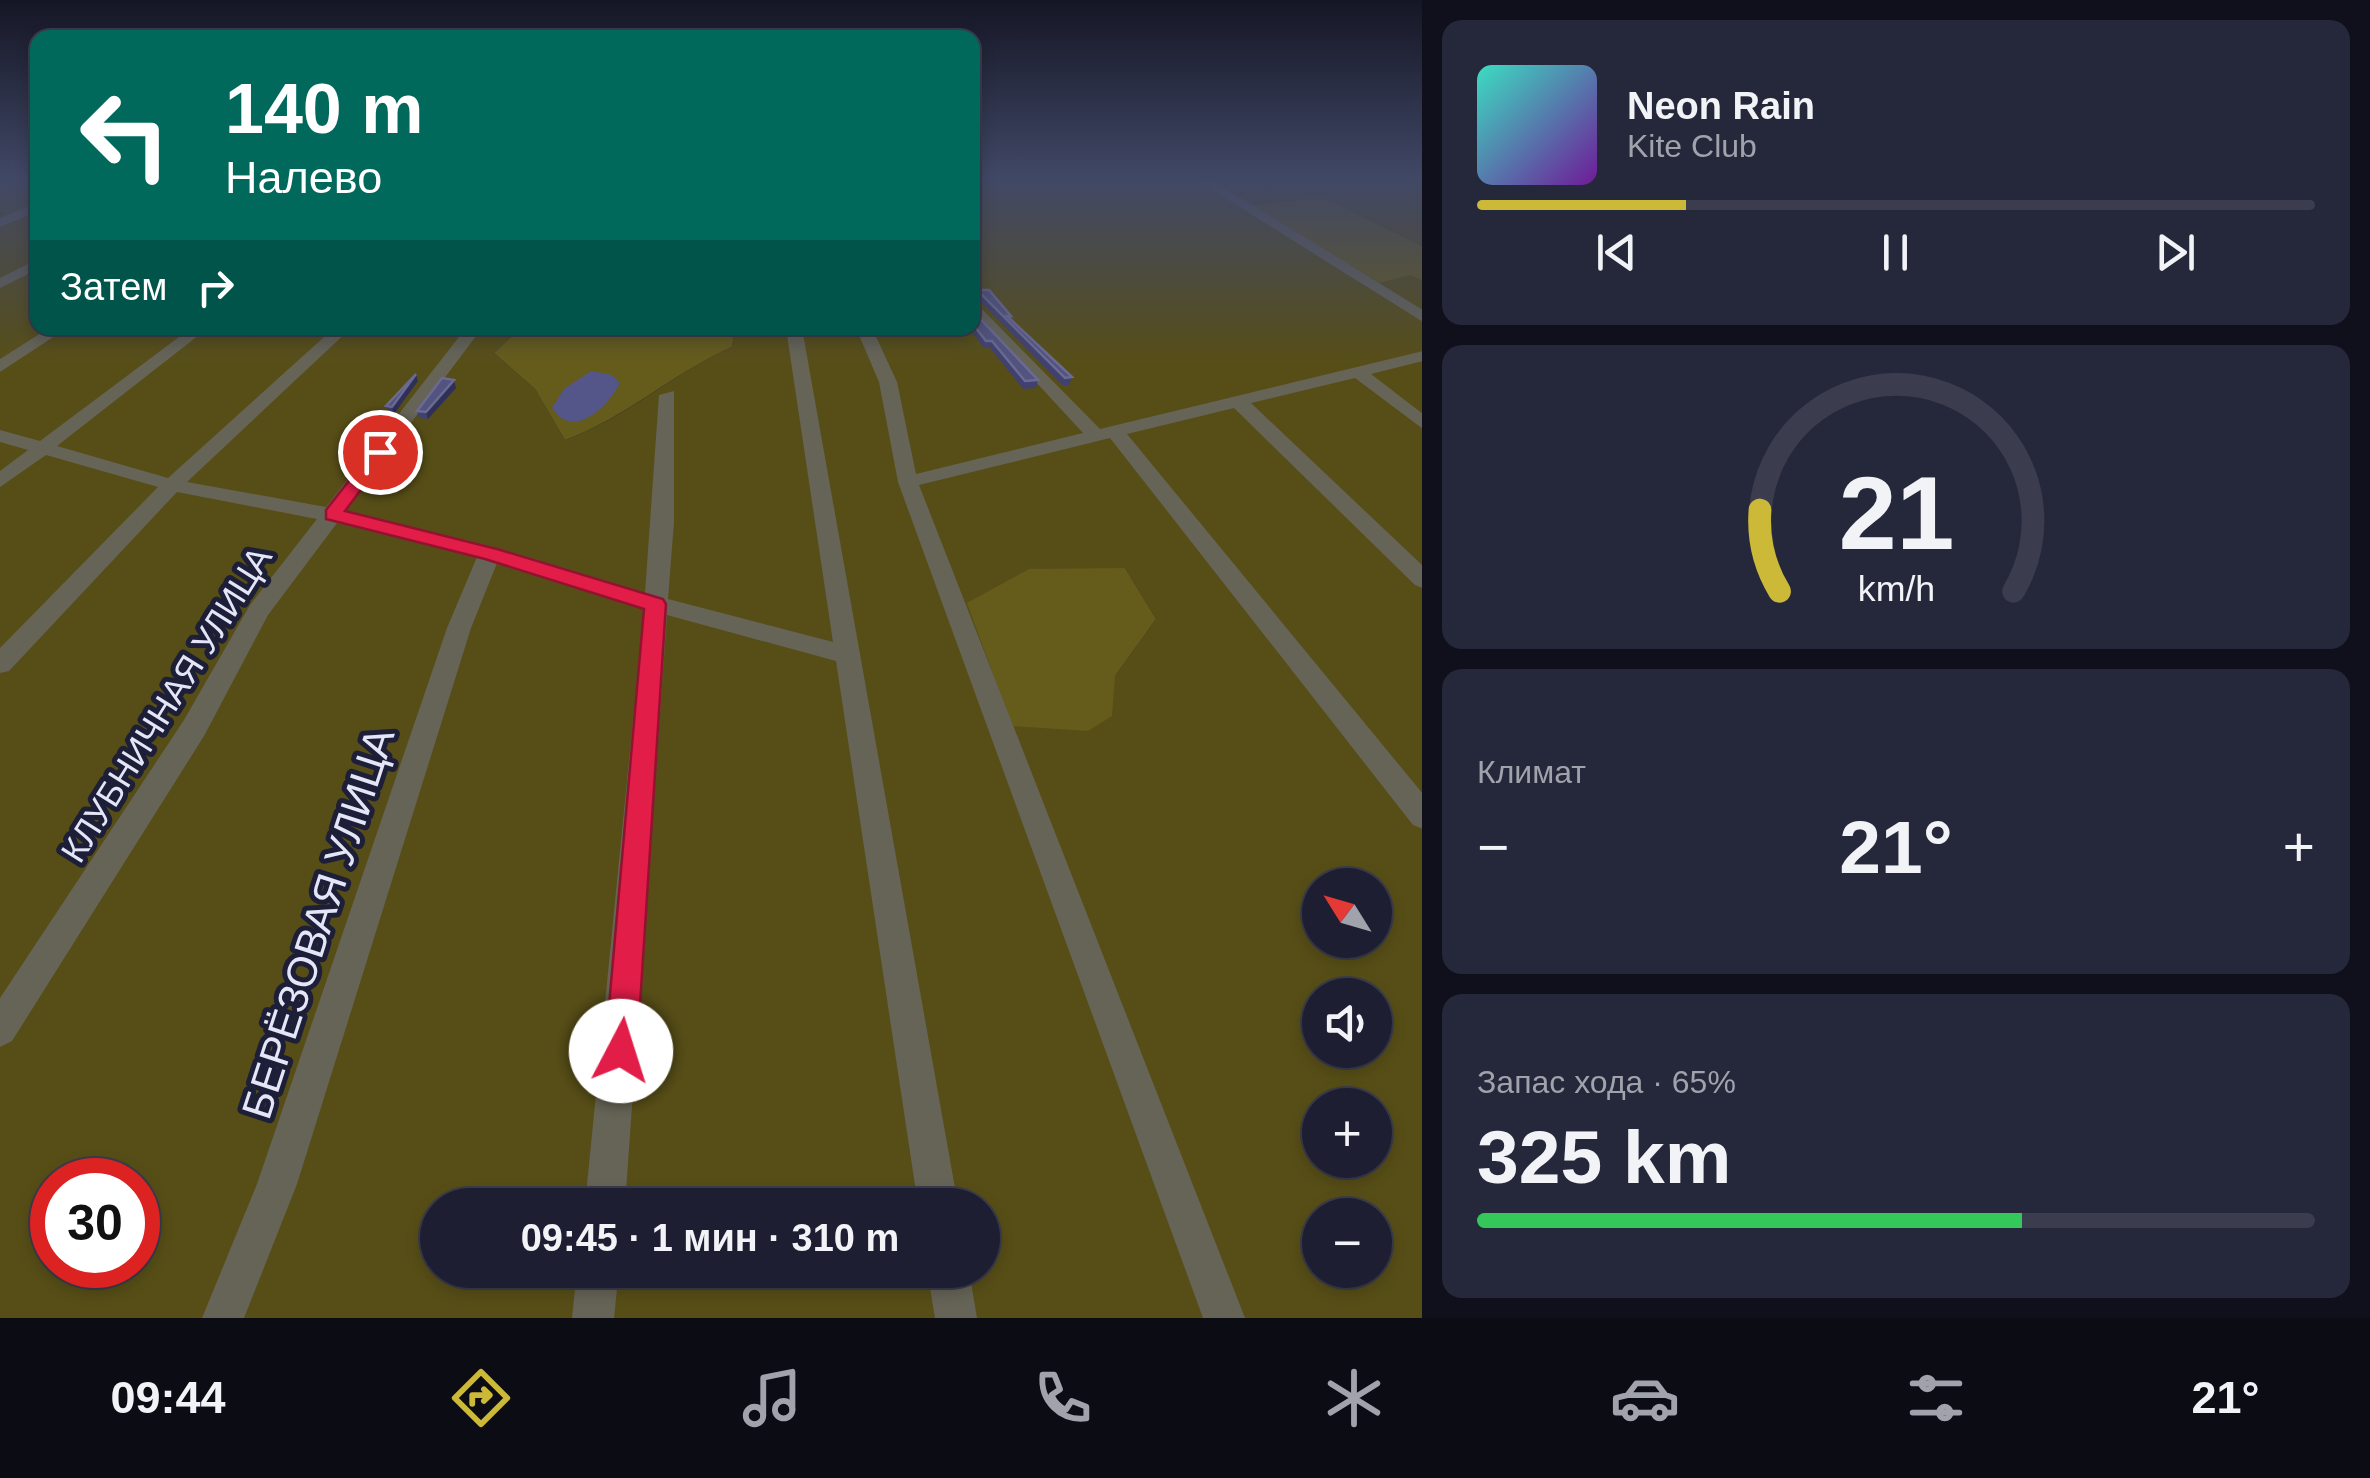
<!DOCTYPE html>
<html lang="ru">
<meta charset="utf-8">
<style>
body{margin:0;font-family:Helvetica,sans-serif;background:#25273a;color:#f1f3f6;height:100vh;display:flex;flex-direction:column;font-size:38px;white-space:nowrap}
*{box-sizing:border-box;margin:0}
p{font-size:32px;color:#a0a2ac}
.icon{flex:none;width:55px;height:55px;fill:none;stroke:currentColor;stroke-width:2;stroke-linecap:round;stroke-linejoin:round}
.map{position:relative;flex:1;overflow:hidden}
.drawer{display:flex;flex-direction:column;gap:20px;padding:20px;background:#10101c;width:948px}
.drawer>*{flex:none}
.top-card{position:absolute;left:30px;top:30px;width:950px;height:305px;border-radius:20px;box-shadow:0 5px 15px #0003,0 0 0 2px #3b3c4d;background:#00695c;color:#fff;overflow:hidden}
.needle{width:65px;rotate:307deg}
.controls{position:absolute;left:1302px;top:868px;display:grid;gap:20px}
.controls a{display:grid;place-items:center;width:90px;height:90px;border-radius:50%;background:#1d1e32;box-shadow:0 5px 15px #0003,0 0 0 2px #3b3c4d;font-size:50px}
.speed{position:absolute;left:30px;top:1158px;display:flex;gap:20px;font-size:50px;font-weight:700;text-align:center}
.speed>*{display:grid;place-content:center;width:130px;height:130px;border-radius:50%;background:#1d1e32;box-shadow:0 5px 15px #0003,0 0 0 2px #3b3c4d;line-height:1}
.speed .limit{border:15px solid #d22;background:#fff;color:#111}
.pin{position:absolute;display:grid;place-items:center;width:85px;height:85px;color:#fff;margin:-42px;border:5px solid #fff;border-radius:50%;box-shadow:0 2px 10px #0007}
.me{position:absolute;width:110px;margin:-55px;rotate:5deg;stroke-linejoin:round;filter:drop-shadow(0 0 8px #0008)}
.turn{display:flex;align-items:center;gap:35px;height:210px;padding:0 30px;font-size:45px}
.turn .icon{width:130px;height:130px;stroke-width:2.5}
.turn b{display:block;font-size:70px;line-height:85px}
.then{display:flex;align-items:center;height:95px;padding:0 30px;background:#0003;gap:20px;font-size:38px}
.big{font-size:75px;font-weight:700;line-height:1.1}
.drawer .tile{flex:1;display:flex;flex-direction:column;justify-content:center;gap:15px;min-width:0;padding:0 35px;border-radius:20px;background:#25273a}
.drawer .dial{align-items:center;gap:0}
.dial svg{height:260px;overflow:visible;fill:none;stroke:#3b3c4d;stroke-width:7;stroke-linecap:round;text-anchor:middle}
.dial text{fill:#f1f3f6;stroke:none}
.song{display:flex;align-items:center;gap:30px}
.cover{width:120px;height:120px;border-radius:15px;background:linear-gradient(135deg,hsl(170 70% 55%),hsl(280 70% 35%))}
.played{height:10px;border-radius:5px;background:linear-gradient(90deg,#cdb938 25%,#3b3c4d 25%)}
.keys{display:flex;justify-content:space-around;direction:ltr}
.heat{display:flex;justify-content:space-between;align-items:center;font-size:55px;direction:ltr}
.charge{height:15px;border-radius:8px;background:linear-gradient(90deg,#34c759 65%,#3b3c4d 0)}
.trip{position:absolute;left:420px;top:1188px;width:580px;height:100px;border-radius:50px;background:#1d1e32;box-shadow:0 5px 15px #0003,0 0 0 2px #3b3c4d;font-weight:700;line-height:100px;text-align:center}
.tabs{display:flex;height:160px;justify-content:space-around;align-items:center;background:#0c0c14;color:#a0a2ac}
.tabs .icon{width:70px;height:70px}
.tabs .current{color:#cdb938}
.tabs b{font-size:45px;color:#f1f3f6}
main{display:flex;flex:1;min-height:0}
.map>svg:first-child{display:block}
.green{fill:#574e17;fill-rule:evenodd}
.forest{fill:#655b1b}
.water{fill:#545589}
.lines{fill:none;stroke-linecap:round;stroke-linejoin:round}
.minor{fill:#666456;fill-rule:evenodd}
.wall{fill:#414170}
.shaded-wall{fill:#2f3058}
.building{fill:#53537f;stroke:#6a6a92;stroke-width:2.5}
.route{fill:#e11d48;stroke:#92132f;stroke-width:2.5}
.labels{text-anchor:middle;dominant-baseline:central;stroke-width:10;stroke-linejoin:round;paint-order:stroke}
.street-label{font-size:35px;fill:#e4e6f8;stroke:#1d1e38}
.near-street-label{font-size:42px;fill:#e4e6f8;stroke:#1d1e38}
</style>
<main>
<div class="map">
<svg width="1423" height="1318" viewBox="0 0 1423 1318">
<rect width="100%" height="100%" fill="#272843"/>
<!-- green -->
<path class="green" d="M0,179H37L38,328H557L513,335L494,353L535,389L565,440C625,419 673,373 732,347L735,328H972L973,179H1422V246L1323,197L1410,275L1422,281V1318H0ZM1125,568L1156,619L1115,676ZM1320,885H1375V940H1320ZM1320,995H1375V1050H1320ZM1320,1105H1375V1160H1320ZM52,1180H138V1265H52ZM438,1205H982V1270H438ZM1320,1215H1375V1270H1320Z"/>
<!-- forest -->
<g class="forest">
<path d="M1323,197L1422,246V281L1410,275L1379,283L1251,206Z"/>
<path d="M557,328H735L732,347C673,373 624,419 565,440L535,389L494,353L513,335Z"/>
<path d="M1125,568L1156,619L1115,676L1112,716L1088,731L1012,726L967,603L1029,569Z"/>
</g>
<!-- water -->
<path class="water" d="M591,371L612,375L620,383C608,407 573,441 552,408L564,389Z"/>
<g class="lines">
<!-- minor -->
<g class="minor">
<path d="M1195,179H1210L1423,310V322Z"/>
<path d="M38,202V211L0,227V218Z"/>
<path d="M38,259V269L0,288V278Z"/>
<path d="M972,299L1100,429L1423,351V361L1371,374L1423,414V429L1355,378L1251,403L1423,566V588L1415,585L1234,408L1127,434L1423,794V829L1413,825L1110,438L919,485L1245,1318H1203L898,482L879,382L856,328H872L897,382L916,474L1083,433L972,313Z"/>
<path d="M49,328H67L0,372V359Z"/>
<path d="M191,328H208L57,446L168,478L334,328H351L187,482L326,507L466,328H482L345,511L490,546L645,593L659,395L674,391V522L668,599L833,642L786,328H802L958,1205H918L836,661L667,615L625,1205H585L644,609L497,563L471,628L297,1184L244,1318H202L257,1184L447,628L477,557L337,523L268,615L204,736L12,1041L0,1047V998L184,720L250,605L317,519L177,492L9,671L0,673V648L158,487L46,455L0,487V471L28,450L0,442V430L40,441Z"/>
<path d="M577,1270H619L614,1318H572Z"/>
<path d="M927,1270H969L977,1318H935Z"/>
</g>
</g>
<!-- wall -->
<g class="wall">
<path d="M977,290L1010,319L1072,377L1069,385H1062L976,297Z"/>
<path d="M972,310L1038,380L1036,388L1023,389L990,348H984L969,328H972Z"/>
<path d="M418,381L394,414L388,413L386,406Z"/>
<path d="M456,388L428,419L419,418L417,411Z"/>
</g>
<!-- shaded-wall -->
<g class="shaded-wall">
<path d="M416,374L418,381L394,414L392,407Z"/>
<path d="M454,380L456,388L428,419L426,412Z"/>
</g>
<!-- building -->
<g class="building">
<path d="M977,290H989L1011,316H1007L1072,377L1065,378Z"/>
<path d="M972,310L1038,380L1025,381L992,341H986L972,323Z"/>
<path d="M416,374L392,407L386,406Z"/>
<path d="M442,378L454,380L426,412L417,411Z"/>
</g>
<!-- sky -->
<linearGradient id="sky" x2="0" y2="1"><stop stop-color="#151625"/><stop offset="0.49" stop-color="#414866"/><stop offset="1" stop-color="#414866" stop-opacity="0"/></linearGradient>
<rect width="1423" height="364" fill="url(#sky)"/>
<!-- route -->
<path class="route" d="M374,449L389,452L345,511L497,549L663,599L666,604L637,1051L633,1062L621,1067L610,1062L605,1051L644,609L485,559L326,519V510Z"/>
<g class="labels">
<!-- street labels -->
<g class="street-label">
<text transform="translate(166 704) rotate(-58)">КЛУБНИЧНАЯ УЛИЦА</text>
</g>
<!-- near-street labels -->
<g class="near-street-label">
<text transform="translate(318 923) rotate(-72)">БЕРЁЗОВАЯ УЛИЦА</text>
</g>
</g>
</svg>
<div class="controls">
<a><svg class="needle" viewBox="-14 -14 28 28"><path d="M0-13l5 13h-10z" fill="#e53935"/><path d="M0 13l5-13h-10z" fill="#a0a2ac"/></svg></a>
<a><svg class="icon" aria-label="sound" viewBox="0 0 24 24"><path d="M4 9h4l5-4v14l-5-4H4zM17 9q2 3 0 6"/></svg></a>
<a>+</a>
<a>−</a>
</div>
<div class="speed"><div class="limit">30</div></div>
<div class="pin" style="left:380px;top:452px;background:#d93025"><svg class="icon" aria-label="arrive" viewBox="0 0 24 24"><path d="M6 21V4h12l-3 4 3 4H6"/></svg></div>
<svg class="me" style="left:621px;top:1051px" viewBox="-20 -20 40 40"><circle r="19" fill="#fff"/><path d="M0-13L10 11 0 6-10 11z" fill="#e11d48"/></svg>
<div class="trip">09:45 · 1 мин · 310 m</div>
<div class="top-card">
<div class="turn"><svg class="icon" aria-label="left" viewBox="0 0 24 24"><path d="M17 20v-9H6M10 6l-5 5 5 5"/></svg><div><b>140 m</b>Налево</div></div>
<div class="then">Затем<svg class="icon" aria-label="right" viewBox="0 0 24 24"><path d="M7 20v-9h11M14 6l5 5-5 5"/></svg></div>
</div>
</div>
<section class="drawer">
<div class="tile">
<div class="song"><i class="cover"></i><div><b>Neon Rain</b><p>Kite Club</p></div></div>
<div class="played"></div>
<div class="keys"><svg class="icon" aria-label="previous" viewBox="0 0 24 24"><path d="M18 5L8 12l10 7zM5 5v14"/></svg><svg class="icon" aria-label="pause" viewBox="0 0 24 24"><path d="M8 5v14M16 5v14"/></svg><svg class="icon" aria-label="next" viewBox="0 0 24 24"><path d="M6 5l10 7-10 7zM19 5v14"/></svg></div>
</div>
<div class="tile dial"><svg viewBox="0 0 100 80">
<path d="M14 69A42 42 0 1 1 86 69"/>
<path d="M14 69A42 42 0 0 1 8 44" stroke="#cdb938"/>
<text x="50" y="56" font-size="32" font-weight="700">21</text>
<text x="50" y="72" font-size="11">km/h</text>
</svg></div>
<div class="tile"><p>Климат</p>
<div class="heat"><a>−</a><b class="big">21°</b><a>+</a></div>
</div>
<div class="tile"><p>Запас хода · 65%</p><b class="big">325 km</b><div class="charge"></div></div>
</section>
</main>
<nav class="tabs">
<b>09:44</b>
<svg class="icon current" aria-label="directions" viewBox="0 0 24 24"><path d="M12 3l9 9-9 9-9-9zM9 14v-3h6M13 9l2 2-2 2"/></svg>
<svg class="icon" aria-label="music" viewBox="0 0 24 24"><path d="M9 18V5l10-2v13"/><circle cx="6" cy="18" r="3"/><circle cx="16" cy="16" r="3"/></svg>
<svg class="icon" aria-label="phone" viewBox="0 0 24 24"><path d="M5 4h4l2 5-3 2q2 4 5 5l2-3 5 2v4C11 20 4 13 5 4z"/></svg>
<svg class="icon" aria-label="climate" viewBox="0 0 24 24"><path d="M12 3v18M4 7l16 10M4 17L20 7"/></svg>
<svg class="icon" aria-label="car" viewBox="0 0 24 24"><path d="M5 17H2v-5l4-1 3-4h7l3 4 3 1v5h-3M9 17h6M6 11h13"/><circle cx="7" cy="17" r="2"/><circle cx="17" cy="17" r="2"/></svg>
<svg class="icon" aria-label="filters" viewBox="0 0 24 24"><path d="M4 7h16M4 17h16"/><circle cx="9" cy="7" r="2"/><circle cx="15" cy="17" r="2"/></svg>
<b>21°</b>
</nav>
